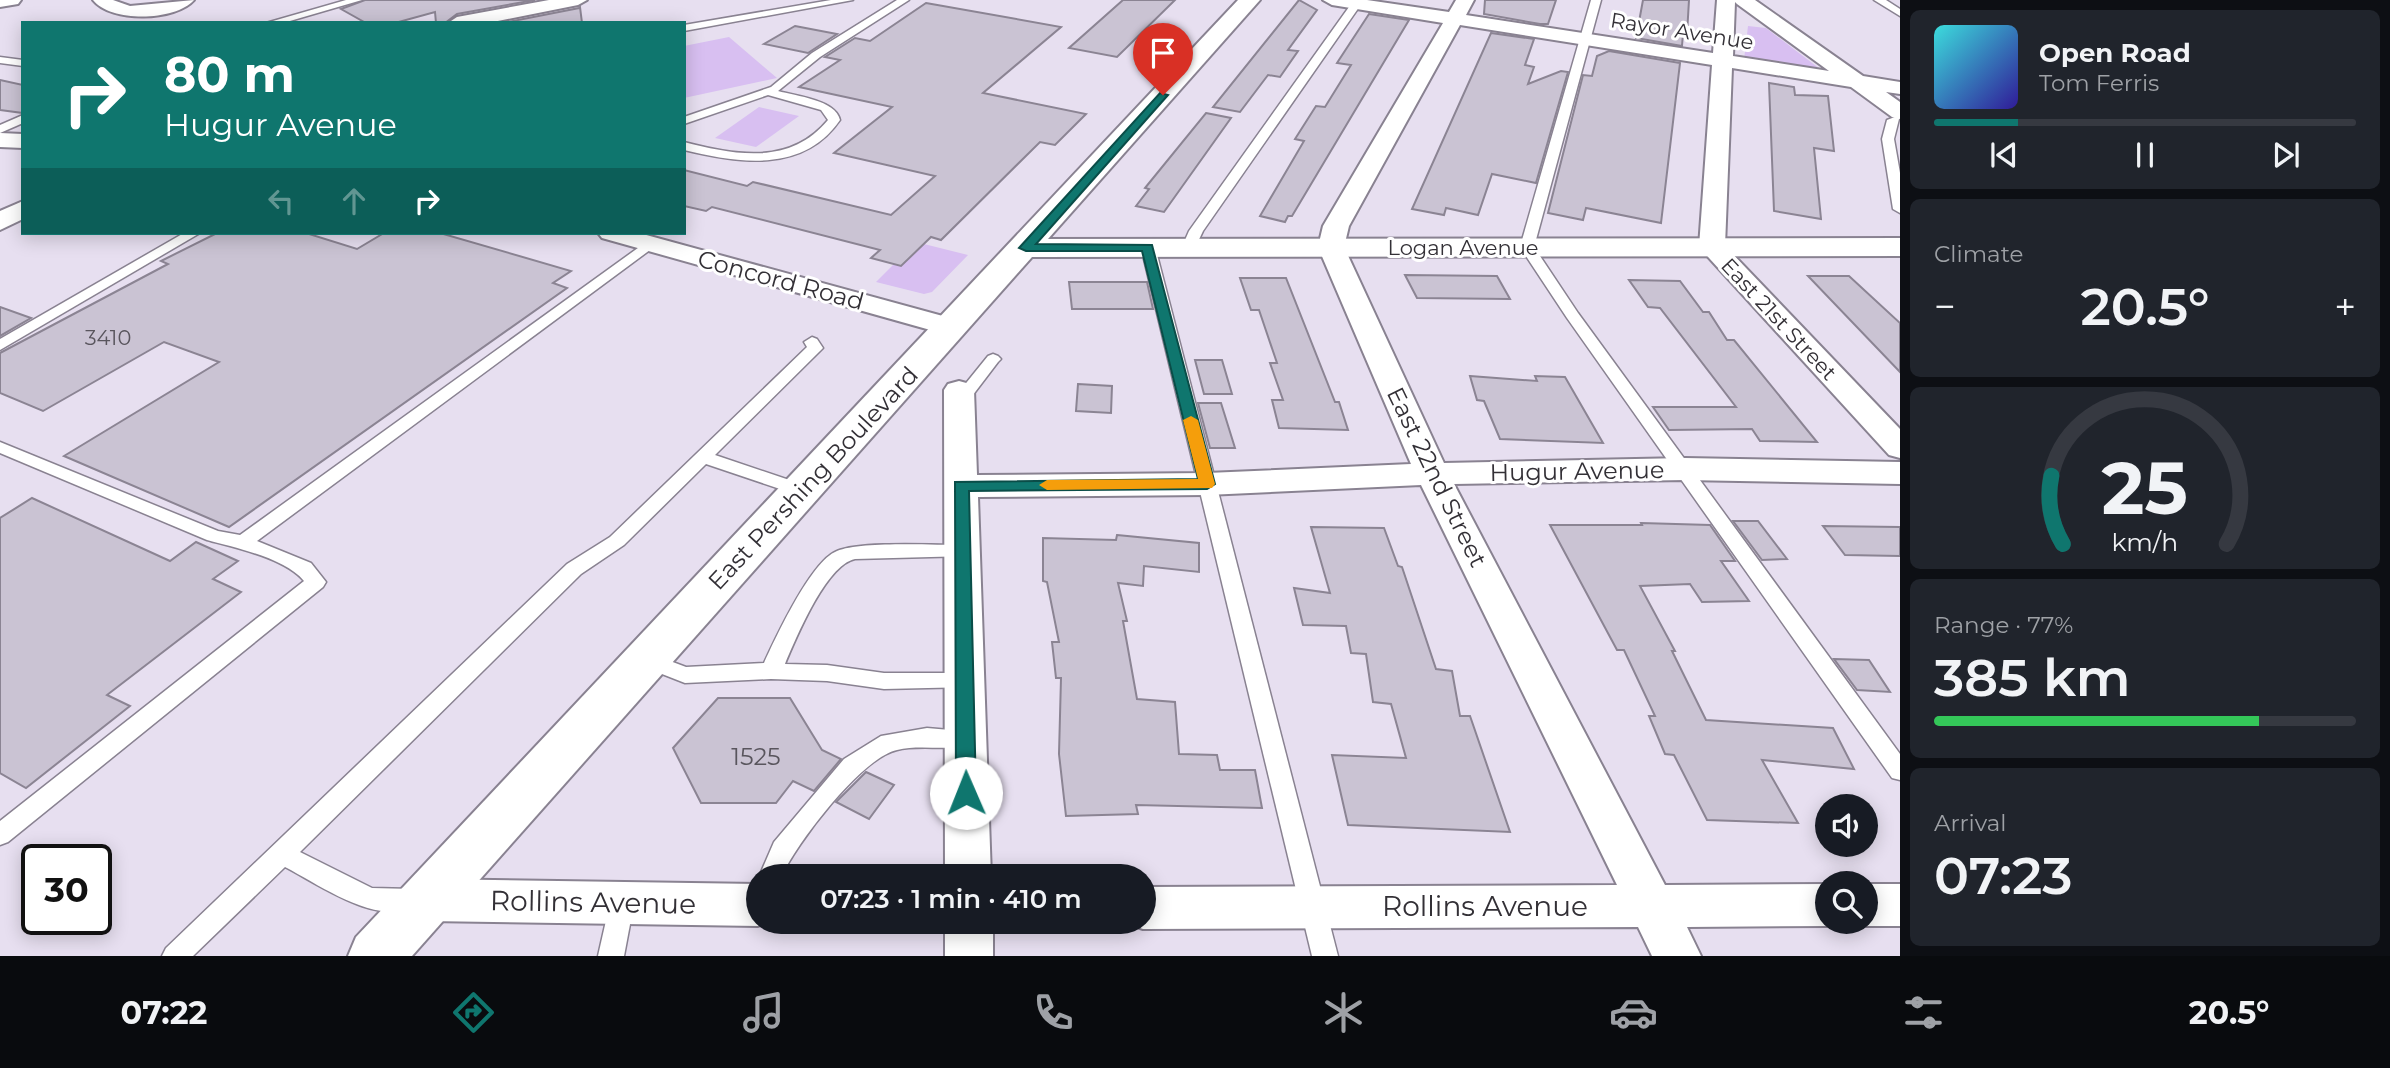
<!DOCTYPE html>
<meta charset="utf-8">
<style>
body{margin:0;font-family:Montserrat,sans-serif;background:#20242c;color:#f1f3f6;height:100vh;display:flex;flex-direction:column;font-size:26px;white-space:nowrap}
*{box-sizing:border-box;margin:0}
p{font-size:23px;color:#9ea1a6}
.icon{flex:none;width:38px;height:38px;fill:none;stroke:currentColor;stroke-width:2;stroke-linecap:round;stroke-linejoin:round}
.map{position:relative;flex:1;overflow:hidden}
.sheet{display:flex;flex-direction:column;gap:10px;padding:10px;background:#0d0f14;width:490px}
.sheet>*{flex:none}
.top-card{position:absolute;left:21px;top:21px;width:665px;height:214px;border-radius:0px;box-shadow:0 4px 18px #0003;background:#0f766e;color:#fff;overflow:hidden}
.fabs{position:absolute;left:1815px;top:794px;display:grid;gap:14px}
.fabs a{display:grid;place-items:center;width:63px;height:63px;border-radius:50%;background:#171b24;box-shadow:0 4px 18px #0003;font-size:35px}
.speed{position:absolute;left:21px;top:844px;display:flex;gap:14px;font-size:35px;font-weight:700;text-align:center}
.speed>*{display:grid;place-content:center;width:91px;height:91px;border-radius:50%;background:#171b24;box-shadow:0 4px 18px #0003;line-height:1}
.speed .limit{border:4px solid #111;border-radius:10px;background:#fff;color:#111}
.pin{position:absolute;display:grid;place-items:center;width:60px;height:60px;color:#fff;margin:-72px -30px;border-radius:50% 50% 50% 0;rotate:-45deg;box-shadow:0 0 7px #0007}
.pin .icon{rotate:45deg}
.me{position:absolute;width:77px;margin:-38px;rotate:359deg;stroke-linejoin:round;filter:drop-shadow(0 0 5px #0008)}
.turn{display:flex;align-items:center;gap:24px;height:147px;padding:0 28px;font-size:32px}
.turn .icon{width:91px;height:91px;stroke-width:2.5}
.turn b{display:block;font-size:49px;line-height:60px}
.lanes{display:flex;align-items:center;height:66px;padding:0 28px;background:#0003;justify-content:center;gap:35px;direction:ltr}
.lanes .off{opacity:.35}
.big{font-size:52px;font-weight:600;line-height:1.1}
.sheet .tile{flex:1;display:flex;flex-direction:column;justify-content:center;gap:10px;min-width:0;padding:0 24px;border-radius:10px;background:#20242c}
.sheet .dial{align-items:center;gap:0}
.dial svg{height:182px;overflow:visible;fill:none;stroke:#363941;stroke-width:7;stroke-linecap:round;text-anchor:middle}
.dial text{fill:#f1f3f6;stroke:none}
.song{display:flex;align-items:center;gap:21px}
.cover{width:84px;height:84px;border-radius:10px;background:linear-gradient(135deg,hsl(180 70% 55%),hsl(250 70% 35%))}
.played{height:7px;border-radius:4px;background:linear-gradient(90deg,#0f766e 20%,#363941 20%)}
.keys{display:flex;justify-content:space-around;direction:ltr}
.heat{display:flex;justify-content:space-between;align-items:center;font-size:38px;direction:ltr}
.charge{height:10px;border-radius:5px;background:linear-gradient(90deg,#34c759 77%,#363941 0)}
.trip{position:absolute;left:746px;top:864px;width:410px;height:70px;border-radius:35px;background:#171b24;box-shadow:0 4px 18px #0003;font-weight:600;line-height:70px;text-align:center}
.menu{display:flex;height:112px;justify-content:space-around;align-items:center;background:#090b0e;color:#9ea1a6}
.menu .icon{width:49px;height:49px}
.menu .current{color:#0f766e}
.menu b{font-size:32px;color:#f1f3f6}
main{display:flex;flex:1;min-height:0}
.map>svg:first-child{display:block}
.green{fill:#d8bff1}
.building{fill:#cac3d3;stroke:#8b8493;stroke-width:2}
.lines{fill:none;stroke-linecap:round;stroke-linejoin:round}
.service-casing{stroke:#898291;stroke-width:3}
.minor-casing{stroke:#898291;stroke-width:4}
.secondary-casing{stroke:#898291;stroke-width:4}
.primary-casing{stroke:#898291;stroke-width:4}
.service{fill:#fff;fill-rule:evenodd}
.minor{fill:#fff;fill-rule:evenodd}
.secondary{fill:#fff;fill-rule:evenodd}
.primary{fill:#fff;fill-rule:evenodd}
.route{fill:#0f766e;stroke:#0a4d48;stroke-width:2}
.slow{fill:#f59e0b}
.labels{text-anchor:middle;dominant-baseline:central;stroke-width:6;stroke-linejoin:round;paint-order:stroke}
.far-street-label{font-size:21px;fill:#333036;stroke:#fff}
.number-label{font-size:21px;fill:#59555d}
.street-label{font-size:24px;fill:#333036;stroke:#fff}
.near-number-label{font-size:24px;fill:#59555d}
.near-street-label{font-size:28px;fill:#333036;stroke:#fff}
</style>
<main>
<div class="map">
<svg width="1900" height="956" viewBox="0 0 1900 956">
<rect width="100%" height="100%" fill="#e7dff0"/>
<!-- green -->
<g class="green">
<path d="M1748,26L1766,28L1820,69L1807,71L1744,60Z"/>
<path d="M729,37L777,78L684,98V46Z"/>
<path d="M759,107L799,116L756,147L715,138Z"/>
<path d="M924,244L968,255L932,292L924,294L876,282L894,264L901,266Z"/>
</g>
<!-- building -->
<g class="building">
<path d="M365,0H535L457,14L445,23H436L435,12L395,23H366L341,9Z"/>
<path d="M1123,0H1175L1117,57L1069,48Z"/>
<path d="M1299,0L1317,10L1288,50L1298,51L1280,77L1268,75L1240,112L1213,107Z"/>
<path d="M1485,0H1556L1548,24H1540L1484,14Z"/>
<path d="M1643,0H1689L1687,34L1683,33L1682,46L1636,38Z"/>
<path d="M926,3L1061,27L983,93L1086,114L1055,145L1040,142L941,240L931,237L901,266L871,258L880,250L712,207L706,211L684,206V170L747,186L753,182L891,215L935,176L834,153L892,107L799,87L840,60L825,57L855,38L870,41Z"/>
<path d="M580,7L582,23H503L579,8Z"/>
<path d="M1369,14L1409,20L1292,216H1288L1285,222L1260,216L1304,141L1295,139L1316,106L1325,107L1351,65L1337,63Z"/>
<path d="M795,26L837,34L808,53L764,44Z"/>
<path d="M1491,33L1534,39L1525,65L1534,67L1528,84L1561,71L1568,72L1536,183L1492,174L1478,215L1446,208L1444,215L1412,209Z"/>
<path d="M1609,51L1680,63L1661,223L1586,208L1583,220L1548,213L1583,75L1592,76L1597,56Z"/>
<path d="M0,80L23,85V113L0,110Z"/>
<path d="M1769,83L1794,87L1795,95L1828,96L1834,151L1814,148L1821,219L1774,211Z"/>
<path d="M1206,113L1231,118L1164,212L1136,206L1149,189L1145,188Z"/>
<path d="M217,233H306L357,249L384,233H440L571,271L553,283L567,288L229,527L64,456L219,362L164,342L43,411L0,393V353L168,264L161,261Z"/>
<path d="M1405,275L1497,276L1510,299L1417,298Z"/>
<path d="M1808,276H1849L1900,323V372Z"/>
<path d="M1240,278H1286L1335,402H1339L1348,430L1279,428L1272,400H1283L1270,363H1277L1259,310H1251Z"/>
<path d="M1629,280L1680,281L1703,312H1709L1727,340H1734L1817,442L1760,441L1752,429L1669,430L1653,407H1736L1660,308L1648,307Z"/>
<path d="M1069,282H1147L1153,309H1072Z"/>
<path d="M0,307L31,318L0,336Z"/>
<path d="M1195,360H1222L1232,394H1204Z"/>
<path d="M1470,376L1537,381L1535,376L1565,377L1603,443L1500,439L1484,401L1477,400Z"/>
<path d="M1078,384L1112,386L1111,413L1076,411Z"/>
<path d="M1198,403H1221L1235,448H1210Z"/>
<path d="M32,498L170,561L196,542L238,561L213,579L241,592L107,695L130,706L26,788L0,773V518Z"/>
<path d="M1733,521H1758L1787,559L1762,560Z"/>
<path d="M1641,523L1710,525L1735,561H1721L1749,601L1702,602L1690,584L1640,586L1675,651H1672L1706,720L1833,728L1854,769L1762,760L1798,823L1707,820L1674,755L1665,754L1649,716H1655L1624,650H1617L1550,525H1642Z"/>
<path d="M1823,526L1900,527V556L1845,555Z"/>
<path d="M1311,527L1384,528L1398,566L1402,567L1436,669L1452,671L1460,716H1470L1510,832L1348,825L1332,755L1406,758L1391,704L1373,702L1366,654L1351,653L1346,626L1303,625L1294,588L1330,593Z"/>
<path d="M1117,535L1199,543V572L1144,566L1143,586L1118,583L1127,621H1123L1137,699L1175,702L1179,754L1217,755L1220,770H1255L1262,808L1136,805L1138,814L1066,816L1059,754L1061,678H1056L1052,642H1059L1047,582L1043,581V538L1116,540Z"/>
<path d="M1834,659L1869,660L1890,692L1857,690Z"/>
<path d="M718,698H790L822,750L841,759L814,791L793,781L776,803H701L673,748Z"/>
<path d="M866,772L894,785L869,819L836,802Z"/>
</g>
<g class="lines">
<!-- service casing -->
<g class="service-casing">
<g id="service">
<path d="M346,0H362L283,23H266Z"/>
<path d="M831,0H853L684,31V25Z"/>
<path d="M897,0H909L820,57L778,91C796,96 836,100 840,120C803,174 738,163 684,150V142C735,155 790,166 828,120L821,110L768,95L684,124V117L771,87L812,53Z"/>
<path d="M1354,0H1364L1203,231L1194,250H1184L1182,247L1189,231Z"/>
<path d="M1591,0H1601L1534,247L1578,313L1900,754V780L1892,778L1567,318L1520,247Z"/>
<path d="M1874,0H1886L1900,9V16Z"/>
<path d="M0,57L23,60V66L0,63Z"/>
<path d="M23,115V123L0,133V125Z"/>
<path d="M1900,115L1894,139L1900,173V213L1893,209L1882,139L1887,120Z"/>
<path d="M184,233H200L0,350V339Z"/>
<path d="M649,240L654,241V247L257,541L311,563L326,582L323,587L8,842L0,845V821L304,581C285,558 236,548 207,540L0,453V442L218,531L240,535Z"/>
<path d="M1148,243L1155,247L1338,956H1312L1141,247Z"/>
<path d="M812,337L817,339L823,348L820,351L715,455L807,486L810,490L807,494H795L706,464L624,545L581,574L300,852L372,888L413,889L422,892L425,900L422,908C374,925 325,888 285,867L193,956H162L166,948L567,564L610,537L807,347L804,342Z"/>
<path d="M993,354L998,356L1001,359L998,362L966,404H954L952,401L954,398L988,356Z"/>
<path d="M962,545L969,546L971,551L969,556L855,559C826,565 796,638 785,664L827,665L884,673H965L972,675L975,681L972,687L884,689L827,681L771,679L685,683L639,665L636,660L639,655L646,652L686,667L764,663C776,637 811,561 837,551C860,541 933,545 962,545Z"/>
<path d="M927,728L973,732L976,738L973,744C949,752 921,744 897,750C861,758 796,844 781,877L758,879L774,842L844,759L881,736Z"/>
<path d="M622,892L631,895L634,903L624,956H598L610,903L613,895Z"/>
</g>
</g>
<!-- minor casing -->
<g class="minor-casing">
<g id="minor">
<path d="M0,0H21L18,4L0,7Z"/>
<path d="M93,0H113L130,6L194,0C176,21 111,23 93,0Z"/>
<path d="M549,0H587L578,5L488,23H448L457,17Z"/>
<path d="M1323,0H1367L1449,12L1456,0H1474L1466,15L1713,53L1717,0H1755L1863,76L1900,82V94L1886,92L1900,102V119L1892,117L1851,87L1732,68L1725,246L1900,429V458L1889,455L1699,247L1712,65L1460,25L1349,226L1344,247L1444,463L1685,458L1900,462V484L1685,480L1454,484L1665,885L1827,884V922H1837L1827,926L1687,927L1701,956H1652L1638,927L1143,929L1126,923L1143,922V887L1617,885L1421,485L1207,495L978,497L991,877H945L944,390L948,384L959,381L970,384L974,390L977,475L1207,473L1411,464L1318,247L1323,226L1443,23L1332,5ZM1735,2L1737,4L1829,71L1733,56Z"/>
<path d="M0,133L23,134V148L0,147Z"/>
<path d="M23,201V219L0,230V211Z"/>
<path d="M598,233H639L961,321L965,327L961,333L951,336L941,333L602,238Z"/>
<path d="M427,879L758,884V922H768L758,926L427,921L411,915L404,900L411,885Z"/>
<path d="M1866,884H1900V926H1866L1856,922H1866Z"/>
<rect x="945" y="922" width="48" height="34"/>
</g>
</g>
<!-- secondary casing -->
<g class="secondary-casing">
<path id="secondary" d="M1900,238V256L1026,257L1015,254L1011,248L1015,242L1026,239Z"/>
</g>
<!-- primary casing -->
<g class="primary-casing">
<path id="primary" d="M1238,0H1260L412,956H348L356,937Z"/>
</g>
<!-- service -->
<use href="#service" class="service"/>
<!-- minor -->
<use href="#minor" class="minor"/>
<!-- secondary -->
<use href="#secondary" class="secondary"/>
<!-- primary -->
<use href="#primary" class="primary"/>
</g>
<!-- route -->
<path class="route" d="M1160,93L1168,95L1036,244L1152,245L1215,484L1207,489L969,491L976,793L973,800L966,802L959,800L956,793L955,482L1198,479L1142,251H1026L1019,248Z"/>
<!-- slow -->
<path class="slow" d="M1191,416L1198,420L1215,484L1212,488L1047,490L1039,485L1047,480L1198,479L1183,420Z"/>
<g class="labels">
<!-- far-street labels -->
<g class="far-street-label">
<text transform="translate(1682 31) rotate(9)">Rayor Avenue</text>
<text x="1463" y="247">Logan Avenue</text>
<text transform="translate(1779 319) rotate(47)">East 21st Street</text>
</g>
<!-- number labels -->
<g class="number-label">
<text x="108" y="337">3410</text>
</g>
<!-- street labels -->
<g class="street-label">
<text transform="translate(781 280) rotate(15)">Concord Road</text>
<text transform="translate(1577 471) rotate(-1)">Hugur Avenue</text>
<text transform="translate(1437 477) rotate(64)">East 22nd Street</text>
<text transform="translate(813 478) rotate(-47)">East Pershing Boulevard</text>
</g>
<!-- near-number labels -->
<g class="near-number-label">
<text x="756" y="756">1525</text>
</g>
<!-- near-street labels -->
<g class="near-street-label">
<text transform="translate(593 902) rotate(1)">Rollins Avenue</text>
<text x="1485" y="906">Rollins Avenue</text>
</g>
</g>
</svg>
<div class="fabs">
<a><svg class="icon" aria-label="sound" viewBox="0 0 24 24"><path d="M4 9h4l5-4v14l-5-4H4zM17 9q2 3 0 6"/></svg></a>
<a><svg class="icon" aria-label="search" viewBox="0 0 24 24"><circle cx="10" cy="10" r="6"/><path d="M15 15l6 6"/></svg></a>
</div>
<div class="speed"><div class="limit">30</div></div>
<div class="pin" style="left:1163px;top:95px;background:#d93025"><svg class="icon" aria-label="arrive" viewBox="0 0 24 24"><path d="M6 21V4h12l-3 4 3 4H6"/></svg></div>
<svg class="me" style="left:966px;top:793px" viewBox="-20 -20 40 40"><circle r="19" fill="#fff"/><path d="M0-13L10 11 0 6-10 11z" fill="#0f766e"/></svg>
<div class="trip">07:23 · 1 min · 410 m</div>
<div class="top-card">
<div class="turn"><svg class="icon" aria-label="right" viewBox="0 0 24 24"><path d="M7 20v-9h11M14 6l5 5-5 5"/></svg><div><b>80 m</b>Hugur Avenue</div></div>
<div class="lanes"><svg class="icon off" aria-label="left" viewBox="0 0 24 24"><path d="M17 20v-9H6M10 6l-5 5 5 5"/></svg><svg class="icon off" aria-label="ahead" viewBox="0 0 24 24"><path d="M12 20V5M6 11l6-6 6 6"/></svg><svg class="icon" aria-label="right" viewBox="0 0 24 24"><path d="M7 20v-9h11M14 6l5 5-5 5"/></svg></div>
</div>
</div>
<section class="sheet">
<div class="tile">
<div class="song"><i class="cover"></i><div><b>Open Road</b><p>Tom Ferris</p></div></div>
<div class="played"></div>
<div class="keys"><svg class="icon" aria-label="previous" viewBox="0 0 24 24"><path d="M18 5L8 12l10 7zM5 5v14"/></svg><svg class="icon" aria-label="pause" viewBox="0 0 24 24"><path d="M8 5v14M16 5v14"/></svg><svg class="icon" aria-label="next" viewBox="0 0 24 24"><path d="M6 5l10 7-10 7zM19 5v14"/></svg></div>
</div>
<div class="tile"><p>Climate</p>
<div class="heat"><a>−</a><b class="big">20.5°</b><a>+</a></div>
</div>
<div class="tile dial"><svg viewBox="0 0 100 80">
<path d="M14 69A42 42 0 1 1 86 69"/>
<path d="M14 69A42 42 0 0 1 9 39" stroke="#0f766e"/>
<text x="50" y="56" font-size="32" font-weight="700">25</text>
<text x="50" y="72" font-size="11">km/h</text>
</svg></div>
<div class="tile"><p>Range · 77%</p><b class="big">385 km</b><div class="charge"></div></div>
<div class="tile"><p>Arrival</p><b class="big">07:23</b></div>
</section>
</main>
<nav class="menu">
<b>07:22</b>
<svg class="icon current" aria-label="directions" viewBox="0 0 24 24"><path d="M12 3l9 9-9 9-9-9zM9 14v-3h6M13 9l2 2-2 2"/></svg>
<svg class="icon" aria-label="music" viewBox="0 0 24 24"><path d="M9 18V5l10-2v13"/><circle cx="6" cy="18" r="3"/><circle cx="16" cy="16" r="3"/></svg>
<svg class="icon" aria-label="phone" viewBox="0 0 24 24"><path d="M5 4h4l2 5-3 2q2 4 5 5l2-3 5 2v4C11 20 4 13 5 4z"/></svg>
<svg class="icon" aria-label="climate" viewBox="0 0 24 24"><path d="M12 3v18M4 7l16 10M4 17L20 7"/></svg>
<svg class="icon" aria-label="car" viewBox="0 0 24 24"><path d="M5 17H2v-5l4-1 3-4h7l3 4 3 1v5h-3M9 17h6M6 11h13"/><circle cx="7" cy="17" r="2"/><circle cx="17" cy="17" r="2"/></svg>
<svg class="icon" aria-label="filters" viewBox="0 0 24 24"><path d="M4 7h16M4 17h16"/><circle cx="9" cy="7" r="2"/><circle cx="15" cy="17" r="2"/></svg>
<b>20.5°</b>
</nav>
